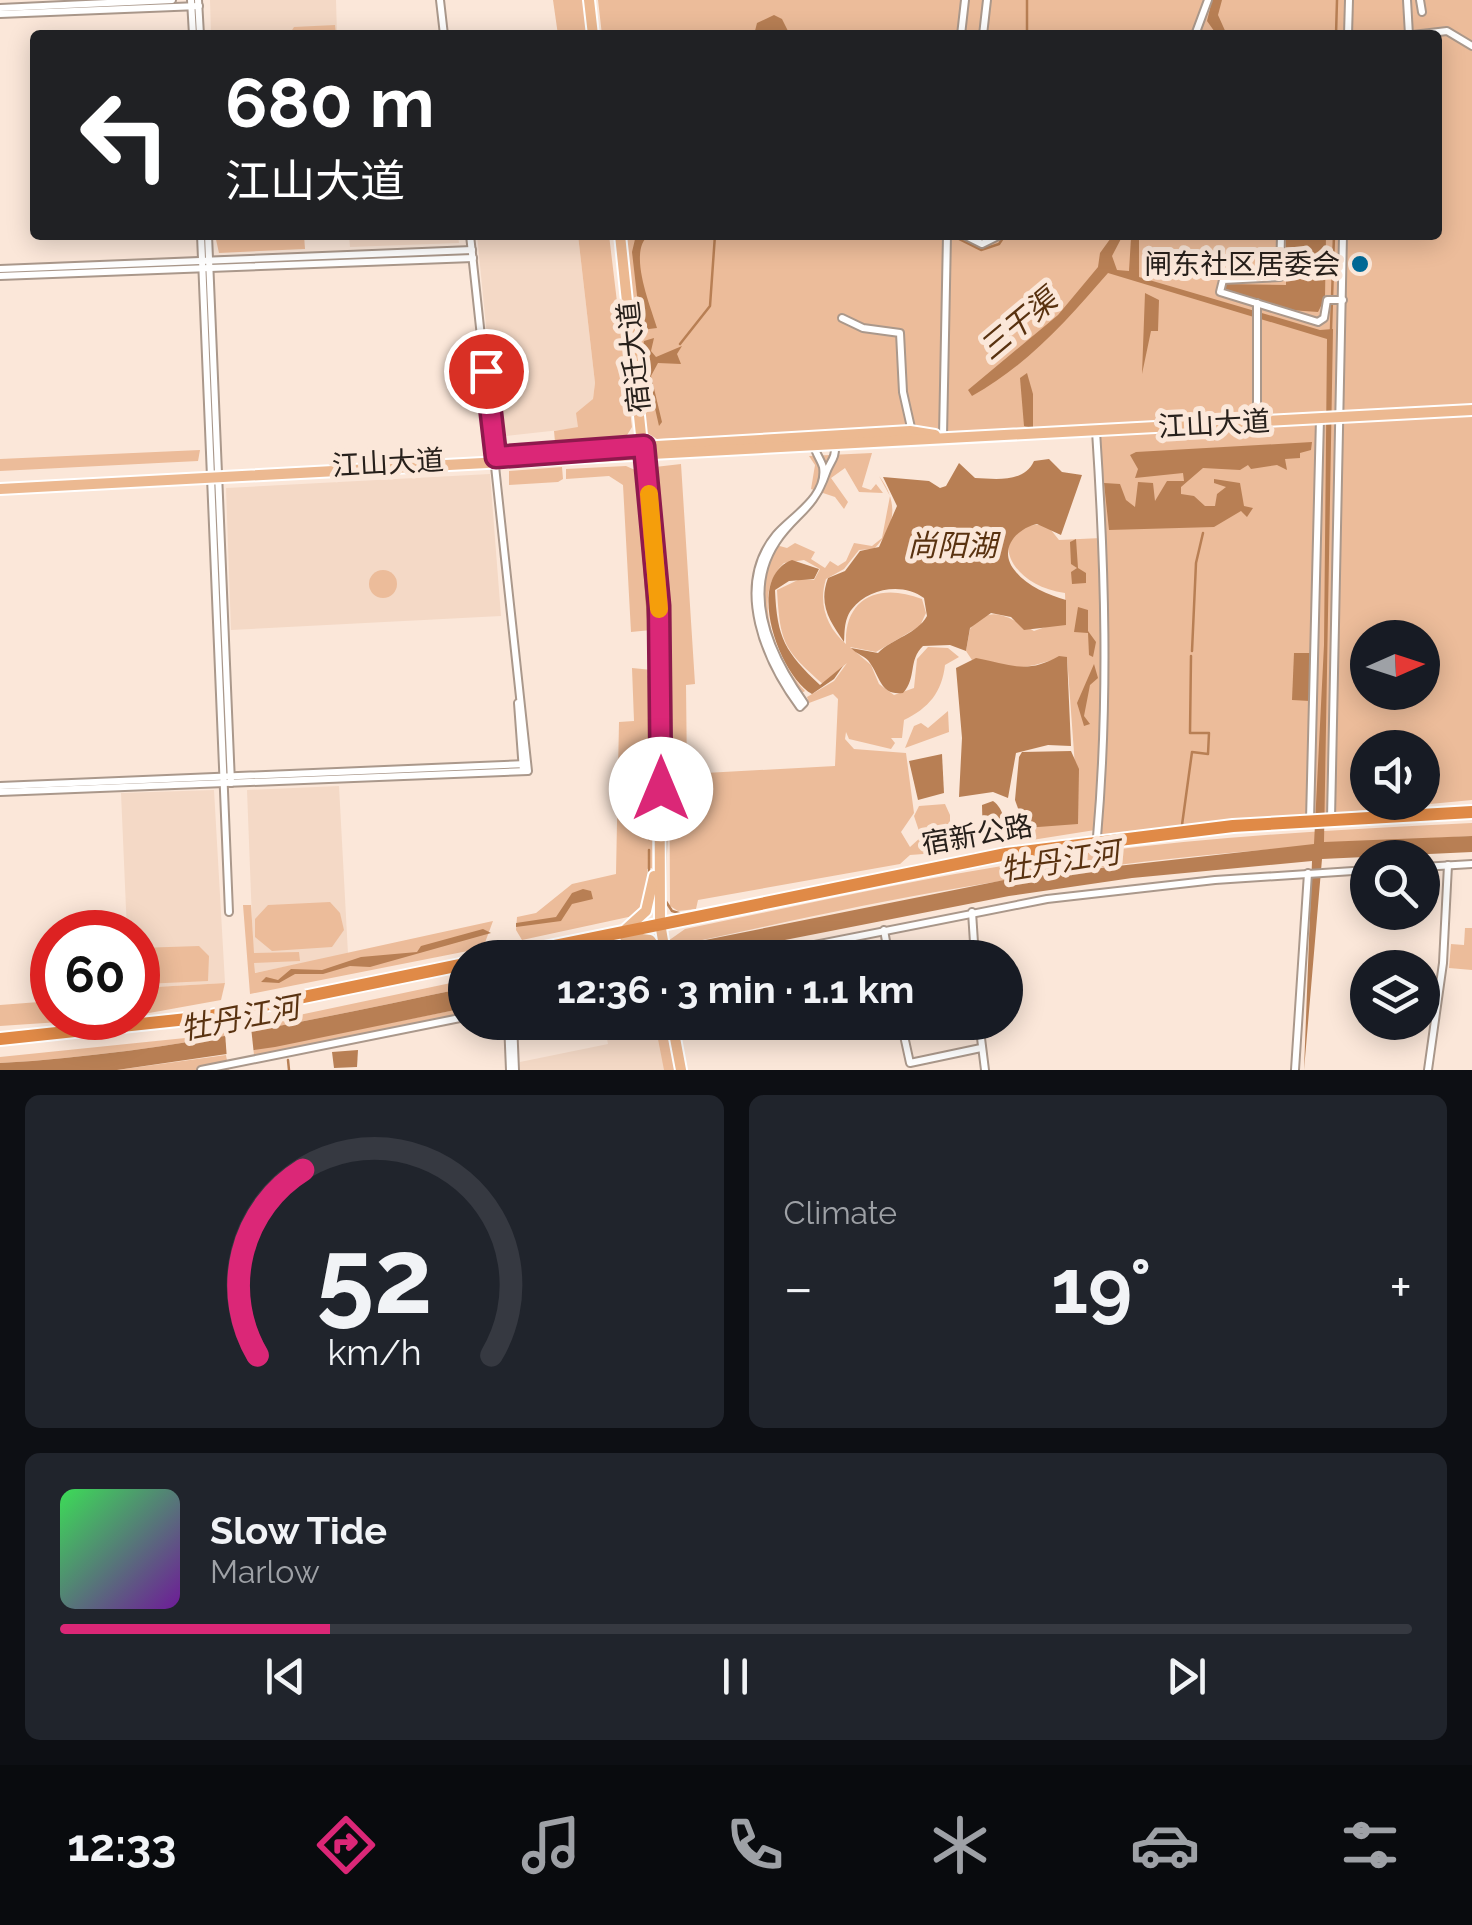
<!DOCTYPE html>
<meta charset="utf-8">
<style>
body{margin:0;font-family:Raleway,"Noto Sans SC",sans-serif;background:#20242c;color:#f1f3f6;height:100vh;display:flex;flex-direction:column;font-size:38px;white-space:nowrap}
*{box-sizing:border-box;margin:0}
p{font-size:32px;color:#9ea1a6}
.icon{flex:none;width:55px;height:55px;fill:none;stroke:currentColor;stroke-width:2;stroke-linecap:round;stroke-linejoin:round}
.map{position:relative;height:1070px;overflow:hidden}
.sheet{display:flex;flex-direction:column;gap:25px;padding:25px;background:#0d0f14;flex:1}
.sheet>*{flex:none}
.guide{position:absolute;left:30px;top:30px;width:1412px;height:210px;border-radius:10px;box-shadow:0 5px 25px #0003;background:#202124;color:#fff;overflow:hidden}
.needle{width:65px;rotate:87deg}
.fabs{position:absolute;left:1350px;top:620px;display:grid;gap:20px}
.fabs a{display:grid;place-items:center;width:90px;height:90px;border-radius:50%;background:#171b24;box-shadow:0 5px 25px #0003;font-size:50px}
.speed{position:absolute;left:30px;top:910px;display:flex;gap:20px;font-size:50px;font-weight:700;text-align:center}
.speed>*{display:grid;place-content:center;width:130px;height:130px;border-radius:50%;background:#171b24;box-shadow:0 5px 25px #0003;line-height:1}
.speed .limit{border:15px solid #d22;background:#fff;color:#111}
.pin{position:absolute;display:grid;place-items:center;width:85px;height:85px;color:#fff;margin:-42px;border:5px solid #fff;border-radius:50%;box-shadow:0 2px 10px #0007}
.me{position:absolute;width:110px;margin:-55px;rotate:0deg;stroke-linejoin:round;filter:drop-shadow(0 0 8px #0008)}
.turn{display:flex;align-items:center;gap:35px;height:210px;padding:0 30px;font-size:45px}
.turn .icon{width:130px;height:130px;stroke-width:2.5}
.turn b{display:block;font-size:70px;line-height:85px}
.big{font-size:75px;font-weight:700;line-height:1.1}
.sheet .card{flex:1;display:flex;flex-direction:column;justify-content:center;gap:15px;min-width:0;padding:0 35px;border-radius:15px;background:#20242c}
.sheet .dial{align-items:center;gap:0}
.dial svg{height:260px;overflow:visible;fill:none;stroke:#363941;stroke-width:7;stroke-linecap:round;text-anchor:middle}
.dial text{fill:#f1f3f6;stroke:none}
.song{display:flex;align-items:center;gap:30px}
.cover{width:120px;height:120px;border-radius:15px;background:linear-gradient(135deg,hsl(130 70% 55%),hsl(280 70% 35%))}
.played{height:10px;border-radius:5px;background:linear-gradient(90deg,#db2777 20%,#363941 20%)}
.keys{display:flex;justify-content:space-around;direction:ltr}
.heat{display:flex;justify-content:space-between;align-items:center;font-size:55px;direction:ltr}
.sheet .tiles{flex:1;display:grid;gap:25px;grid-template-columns:1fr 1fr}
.card:last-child{grid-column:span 2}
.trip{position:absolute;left:448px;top:940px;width:575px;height:100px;border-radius:50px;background:#171b24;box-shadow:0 5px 25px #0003;font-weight:700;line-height:100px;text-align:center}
.tabs{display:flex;height:160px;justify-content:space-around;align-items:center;background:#090b0e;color:#9ea1a6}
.tabs .icon{width:70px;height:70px}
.tabs .current{color:#db2777}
.tabs b{font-size:45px;color:#f1f3f6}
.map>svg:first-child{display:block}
.built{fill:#f4d9c6}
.green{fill:#ecbc9a;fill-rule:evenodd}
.water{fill:#b87f54}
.pier{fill:#fbe7d9}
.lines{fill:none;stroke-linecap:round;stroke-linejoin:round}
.stream{stroke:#b87f54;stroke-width:2.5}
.minor-casing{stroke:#aa988b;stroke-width:10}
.major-casing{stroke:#fff;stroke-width:14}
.highway-casing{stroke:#fff;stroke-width:16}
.minor{stroke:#fff;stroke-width:6}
.major{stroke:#ecb991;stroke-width:10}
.highway{stroke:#e08a47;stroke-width:12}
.route-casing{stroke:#8e194d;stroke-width:25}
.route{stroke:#db2777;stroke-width:18}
.slow{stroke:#f59e0b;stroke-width:18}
.poi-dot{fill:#006996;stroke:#fbe7d9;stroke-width:4}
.labels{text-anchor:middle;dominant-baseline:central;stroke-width:10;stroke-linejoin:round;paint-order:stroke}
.poi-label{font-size:28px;fill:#27201b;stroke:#fbe7d9;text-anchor:end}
.street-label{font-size:28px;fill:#27201b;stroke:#fbe7d9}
.water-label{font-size:30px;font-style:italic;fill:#593210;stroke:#fbe7d9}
</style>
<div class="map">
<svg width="1472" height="1070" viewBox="0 0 1472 1070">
<rect width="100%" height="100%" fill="#fbe7d9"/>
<!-- built -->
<g class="built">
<path d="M210,0H336L337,35H211Z"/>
<path d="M349,235H458L459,243L350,247Z"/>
<path d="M477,235H578L595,383L593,399L578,428L497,437Z"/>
<path d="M490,474L501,616L231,630L226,488Z"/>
<path d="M339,786L348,954L254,973L247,790Z"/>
<path d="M214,790L225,983L138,988V932H127L121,793Z"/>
<path d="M604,1023H668L678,1070H520V1062L608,1044Z"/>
</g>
<!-- green -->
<g class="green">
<path d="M553,0H583L587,35H558Z"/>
<path d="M598,0H1472V800L1095,836V830L1032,840L1025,828L1029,830L1075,766L1067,657C1048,660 1032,668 1011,668C997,668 987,657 972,660L966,651L970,629C991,601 1010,619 1034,631L1056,623L1066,625L1065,593C1001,584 986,520 1047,525L1059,540L1101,538L1095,428L955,435L912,427L657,439L646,432L624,235H1438V35H602ZM1368,638H1422V692H1368ZM1368,748H1422V802H1368Z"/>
<path d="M335,25L336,35H289L294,27Z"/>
<path d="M215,235H304L305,249L219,253Z"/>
<path d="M578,235H609L632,427L624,440L555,442L554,431L578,427L576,413L593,399L595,383Z"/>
<path d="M200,450L198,461L0,471V459Z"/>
<path d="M872,453L862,487L871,490L876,484L883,493L859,492L845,468L831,478L848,502L844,509L835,497L811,489L815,465L809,456Z"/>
<path d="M681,464L695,684L686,685L687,774L835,766L838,699L833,694L809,703L807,697L834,681L847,663L823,684C784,650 780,643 777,590L800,579L814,580L820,569L804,560L784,563C749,596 777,661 805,691L800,694C766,650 753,596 776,545L787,548L795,543L815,552L811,559L825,568L830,561L838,566L846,561L854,543L872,546L882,538L890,496L879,476C898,501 897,526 874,549L859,550L844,569L826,579C818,604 827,628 846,644C844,598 879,582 922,599L926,613L920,626L876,652L850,647L871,665L879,684L894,695L914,688L917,659L928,647L948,648L959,657L945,665C942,692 929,708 904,720L902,738H891L895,743L891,749L849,739L846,732L845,739L854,749L906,753L914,813L901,832L910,847L921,837L914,816L919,806L945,804L950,815V852L910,855L900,864L698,900L696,909L678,911L670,906L669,684L655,467Z"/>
<path d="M626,466L635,470L640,482L651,630L631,632L623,485L609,476L566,479V469Z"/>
<path d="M562,467L563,479L558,482L509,485V513V471Z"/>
<circle cx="383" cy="584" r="14"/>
<path d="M632,668L652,670V868L647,869V900L633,916L522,940L516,930L517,917L536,913L572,884L616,874L619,722L634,721Z"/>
<path d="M948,711L949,732L905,748L914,726L921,723L928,728Z"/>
<path d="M1472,823V836C1300,845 1129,859 959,888C862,904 766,927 669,947L668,941L685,929C821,901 957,870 1095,852C1220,836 1346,829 1472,823Z"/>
<path d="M330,902L340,913L344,930L332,947L272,951L255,937V919L268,905Z"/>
<path d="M243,905H251L254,953L299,952L300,961L254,963L255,973L493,921L483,948L250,994Z"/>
<path d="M1465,928H1472V970L1449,968L1451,944L1464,945Z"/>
<path d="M199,946L209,956L208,981L144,984L140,964L148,950L139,948Z"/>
<path d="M465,980V988C311,1020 158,1054 0,1063V1057L195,1037Z"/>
<path d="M225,983L221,1000L138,1015V988Z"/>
<path d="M52,1001V1018H120L0,1026V1005Z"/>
<path d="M465,1008V1016L248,1061L247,1051Z"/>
<path d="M660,1023H668L678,1070H664L657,1034L662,1033Z"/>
<path d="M226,1055L229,1070H117Z"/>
</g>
<!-- water -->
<g class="water">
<path d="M1212,0H1222L1218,15L1227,35H1217L1207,21Z"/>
<path d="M774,15L782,19L790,35H754L757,23Z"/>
<path d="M636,235H649C627,251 651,307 657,328L641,330L632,252Z"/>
<path d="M1113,235H1123L1112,256L1117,270L1129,271L1131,238L1139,235V277L1320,330L1333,329L1324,842L1472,836V852L1322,859L1304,1070L1312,861L1132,878L1009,896L698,957L615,958L1019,877L1314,844L1324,645L1327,339L1108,273C1067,320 1029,364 972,396L968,390L1058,315L1098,267L1100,253Z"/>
<path d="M1286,235H1326L1325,298L1318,312L1290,310L1223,289V284L1286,285Z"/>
<path d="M1145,293L1159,300L1158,331H1151L1142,374Z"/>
<path d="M654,338L651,351L656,357L682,346L677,354L681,364L658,363L651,376L662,422L659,426L642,351L644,341Z"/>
<path d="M1027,373L1033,394V428L1024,426L1020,378Z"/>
<path d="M1312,442L1311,450L1300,453V458L1285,459L1287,470L1277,465L1251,469L1248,465L1240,470L1203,468L1181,487V494L1194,496L1205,506H1215L1217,494L1226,487L1214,483V479L1240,483L1244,506L1253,508L1247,517L1241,511L1214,527L1109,530L1104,483L1120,484L1126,500L1135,507L1138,482L1153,483L1155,501L1167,481H1184L1183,473L1135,478L1138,469L1130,455L1136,452Z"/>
<path d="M1049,459L1062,472L1082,475L1061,535L1037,524C1015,529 997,551 1016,572C1027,586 1049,595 1066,600V625L1024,630L1011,617L991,613L970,628L966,651L950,645L923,646C908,660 917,678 903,693C881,696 880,677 870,663C866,656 856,654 851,648L878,653C893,638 917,634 927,616L924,598C903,582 868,588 852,609C843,620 845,636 844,642C830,621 818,605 828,578L845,571L860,551L879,547L897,506L883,477L929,481L940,488L946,486L959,463L975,478C996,479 1024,483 1034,461Z"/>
<path d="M1076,539L1078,568L1086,573V583L1072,584L1071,572L1077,568L1071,564L1070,542Z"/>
<path d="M792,560L819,569L814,579L789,581L775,590C777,638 785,652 820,685L843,666L834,679L812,694C779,675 744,578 792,560Z"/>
<path d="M1078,607L1088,610V631L1096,642L1093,657L1089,655L1088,633L1074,632Z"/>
<path d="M1294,653H1312L1310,701L1292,700Z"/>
<path d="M1059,656L1067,657L1071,746L1048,745L1016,753L1008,798L993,792L959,797L962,738L956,668L976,658C1010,664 1026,675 1059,656Z"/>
<path d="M1094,664L1098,678L1090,685L1084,716L1090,724L1084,726L1077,703Z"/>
<path d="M1071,751L1079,769L1078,824L1025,828L1015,800L1019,757L1022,752Z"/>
<path d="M942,754L944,793L918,800L909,761Z"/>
<path d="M993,801C1004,808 1009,831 1004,842L983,845L982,805Z"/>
<path d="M583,889L591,891L593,899L572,904L561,921L516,927V923L556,917L572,893Z"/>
<path d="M483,929L491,933L370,967L350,966L323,974H295L279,983L261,982L266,977L278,980L291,969L322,970L361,957L417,952L421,946Z"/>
<path d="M465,988V1008L275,1047L117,1070H0V1063C158,1054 311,1020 465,988Z"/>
<path d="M358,1050L357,1067L334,1068L332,1052Z"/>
</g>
<!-- pier -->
<path class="pier" d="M251,1027L254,1055L227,1060L225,1032Z"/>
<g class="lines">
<!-- stream -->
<g class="stream">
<path d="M1027,35V0"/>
<path d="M1336,35L1337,0"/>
<path d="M951,235L981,250L999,244L1005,235"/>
<path d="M1331,330L1334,235"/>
<path d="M680,344L710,306L715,235"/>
<path d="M653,470L664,597"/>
<path d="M638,481L649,630"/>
<path d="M664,604L667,683"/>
<path d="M1192,651L1196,563L1203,533"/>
<path d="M649,676V792"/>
<path d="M668,697V708"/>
<path d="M668,720L665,900L672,911L682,914"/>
<path d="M1182,825L1192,752L1208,754L1209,733H1190L1191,656"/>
<path d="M649,839V800"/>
<path d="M649,850V878"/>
<path d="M288,1060L289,1070"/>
</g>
<!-- minor casing -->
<g class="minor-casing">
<g id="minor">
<path d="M191,0L193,35"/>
<path d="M198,0L200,35"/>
<path d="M440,0L444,35"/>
<path d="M1407,0L1409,35"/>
<path d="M1420,0L1422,12"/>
<path d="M0,8L172,0"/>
<path d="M0,14L199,6"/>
<path d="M961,35L965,0"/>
<path d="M983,35L987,0"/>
<path d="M1195,35L1208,0"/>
<path d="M1348,35L1349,0"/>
<path d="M1413,35L1447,31L1472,46"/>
<path d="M201,235L229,912"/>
<path d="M208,235L231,783"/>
<path d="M964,235L982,244L1000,235"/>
<path d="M1281,235L1280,277L1223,280L1220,292L1318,322L1324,318L1327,300H1343"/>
<path d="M0,269L472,250"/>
<path d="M0,276L473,258"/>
<path d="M1257,303V420"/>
<path d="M842,318L863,328L900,333L903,392L912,432"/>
<path d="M1096,431C1105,566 1109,701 1097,837"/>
<path d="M943,436L947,235"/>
<path d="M814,446C816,454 821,460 823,467C828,497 791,517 776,535C733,587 766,661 800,707L804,703C772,658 741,595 776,542C795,513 813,511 826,473C830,461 836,459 835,445"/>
<path d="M518,703L523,771"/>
<path d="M0,786L527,764"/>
<path d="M0,792L528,771L470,235"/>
<path d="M1331,819L1343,235"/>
<path d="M1310,820L1320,418"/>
<path d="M1422,867L1472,864"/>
<path d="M972,912L975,958"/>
<path d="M884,930L889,958"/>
<path d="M749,958L1047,899L1215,880L1368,870"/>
<path d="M508,1022L510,1070"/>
<path d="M513,1022L515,1070"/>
<path d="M901,1022L910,1063L981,1048"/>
<path d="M979,1022L985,1070"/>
<path d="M201,1070L465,1017"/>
<path d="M1295,1070L1308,873"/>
<path d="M1428,1070L1443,963L1448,865"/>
</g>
</g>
<!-- major casing -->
<g class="major-casing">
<g id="major">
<path d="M589,0L593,35"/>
<path d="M620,235L659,606L660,923L666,958"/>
<path d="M657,446L910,431L935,435"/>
<path d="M0,489L1472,410"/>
<path d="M626,929L646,911L654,876"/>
<path d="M625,937L650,940L658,951"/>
<path d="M672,1022L681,1070"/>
</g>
</g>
<!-- highway casing -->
<g class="highway-casing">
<g id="highway">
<path d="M495,958L1006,854L1233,826L1472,812"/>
<path d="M0,1039L206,1017L465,964"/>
</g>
</g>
<!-- minor -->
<use href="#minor" class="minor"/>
<!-- major -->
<use href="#major" class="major"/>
<!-- highway -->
<use href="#highway" class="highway"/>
</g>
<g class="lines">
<!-- route casing -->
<g class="route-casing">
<path id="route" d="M486,371L496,457L644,446L659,606L661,789"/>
</g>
<!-- route -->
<use href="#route" class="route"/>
<!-- slow -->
<path class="slow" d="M649,494L659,609"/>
</g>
<!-- markers -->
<circle class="poi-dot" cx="1360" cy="264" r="10"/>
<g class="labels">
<!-- poi labels -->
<g class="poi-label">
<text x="1340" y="264">闸东社区居委会</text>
</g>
<!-- street labels -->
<g class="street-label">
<text transform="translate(634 357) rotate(-96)">宿迁大道</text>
<text transform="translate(1214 424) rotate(-3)">江山大道</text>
<text transform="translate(388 463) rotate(-3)">江山大道</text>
<text transform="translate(977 835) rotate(-10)">宿新公路</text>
</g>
<!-- water labels -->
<g class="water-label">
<text transform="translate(1018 324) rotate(-40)">三干渠</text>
<text x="952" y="545">尚阳湖</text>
<text transform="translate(1060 861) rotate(-9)">牡丹江河</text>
<text transform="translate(240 1018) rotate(-11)">牡丹江河</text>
</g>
</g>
</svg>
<div class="fabs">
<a><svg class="needle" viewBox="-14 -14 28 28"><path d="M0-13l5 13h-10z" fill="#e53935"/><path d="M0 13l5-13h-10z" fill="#9ea1a6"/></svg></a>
<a><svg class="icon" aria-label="sound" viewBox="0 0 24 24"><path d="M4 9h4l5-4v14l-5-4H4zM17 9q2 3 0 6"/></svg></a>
<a><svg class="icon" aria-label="search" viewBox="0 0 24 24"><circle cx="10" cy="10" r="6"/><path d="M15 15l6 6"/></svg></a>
<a><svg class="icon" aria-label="layers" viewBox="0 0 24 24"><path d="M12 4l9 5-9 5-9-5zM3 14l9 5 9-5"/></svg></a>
</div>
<div class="speed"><div class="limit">60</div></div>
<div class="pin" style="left:486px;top:371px;background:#d93025"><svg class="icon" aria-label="arrive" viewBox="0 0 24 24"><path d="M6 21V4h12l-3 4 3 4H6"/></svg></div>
<svg class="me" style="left:661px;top:789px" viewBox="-20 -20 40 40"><circle r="19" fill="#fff"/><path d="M0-13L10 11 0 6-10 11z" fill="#db2777"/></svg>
<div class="trip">12:36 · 3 min · 1.1 km</div>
<div class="guide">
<div class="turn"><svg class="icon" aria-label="left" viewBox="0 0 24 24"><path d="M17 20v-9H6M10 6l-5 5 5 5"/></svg><div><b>680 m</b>江山大道</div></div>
</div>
</div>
<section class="sheet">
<div class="tiles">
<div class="card dial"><svg viewBox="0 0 100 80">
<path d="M14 69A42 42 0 1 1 86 69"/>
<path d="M14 69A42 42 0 0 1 28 12" stroke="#db2777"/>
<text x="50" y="56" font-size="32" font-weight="700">52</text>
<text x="50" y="72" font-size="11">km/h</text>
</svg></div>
<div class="card"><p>Climate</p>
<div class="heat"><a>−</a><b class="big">19°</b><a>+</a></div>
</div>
<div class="card">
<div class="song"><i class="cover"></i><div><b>Slow Tide</b><p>Marlow</p></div></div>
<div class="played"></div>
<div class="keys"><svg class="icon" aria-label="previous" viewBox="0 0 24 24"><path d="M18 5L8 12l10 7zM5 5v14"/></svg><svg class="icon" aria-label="pause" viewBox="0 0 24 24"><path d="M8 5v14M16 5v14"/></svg><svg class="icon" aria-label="next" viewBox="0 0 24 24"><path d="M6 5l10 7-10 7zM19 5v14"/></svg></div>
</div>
</div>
</section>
<nav class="tabs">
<b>12:33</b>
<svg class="icon current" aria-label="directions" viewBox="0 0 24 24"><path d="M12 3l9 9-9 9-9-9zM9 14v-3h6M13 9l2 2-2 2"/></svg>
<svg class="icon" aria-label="music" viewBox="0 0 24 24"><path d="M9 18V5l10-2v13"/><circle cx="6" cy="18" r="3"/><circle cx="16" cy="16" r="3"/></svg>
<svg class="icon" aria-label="phone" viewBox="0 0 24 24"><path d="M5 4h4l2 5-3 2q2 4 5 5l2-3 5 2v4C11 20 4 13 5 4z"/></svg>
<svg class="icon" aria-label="climate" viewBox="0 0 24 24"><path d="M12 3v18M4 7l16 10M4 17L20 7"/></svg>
<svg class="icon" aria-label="car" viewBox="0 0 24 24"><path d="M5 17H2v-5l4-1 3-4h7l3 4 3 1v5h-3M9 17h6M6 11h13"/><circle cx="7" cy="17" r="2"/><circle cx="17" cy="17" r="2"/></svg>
<svg class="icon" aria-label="filters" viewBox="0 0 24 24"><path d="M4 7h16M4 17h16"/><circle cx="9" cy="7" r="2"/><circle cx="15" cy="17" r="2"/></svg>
</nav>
